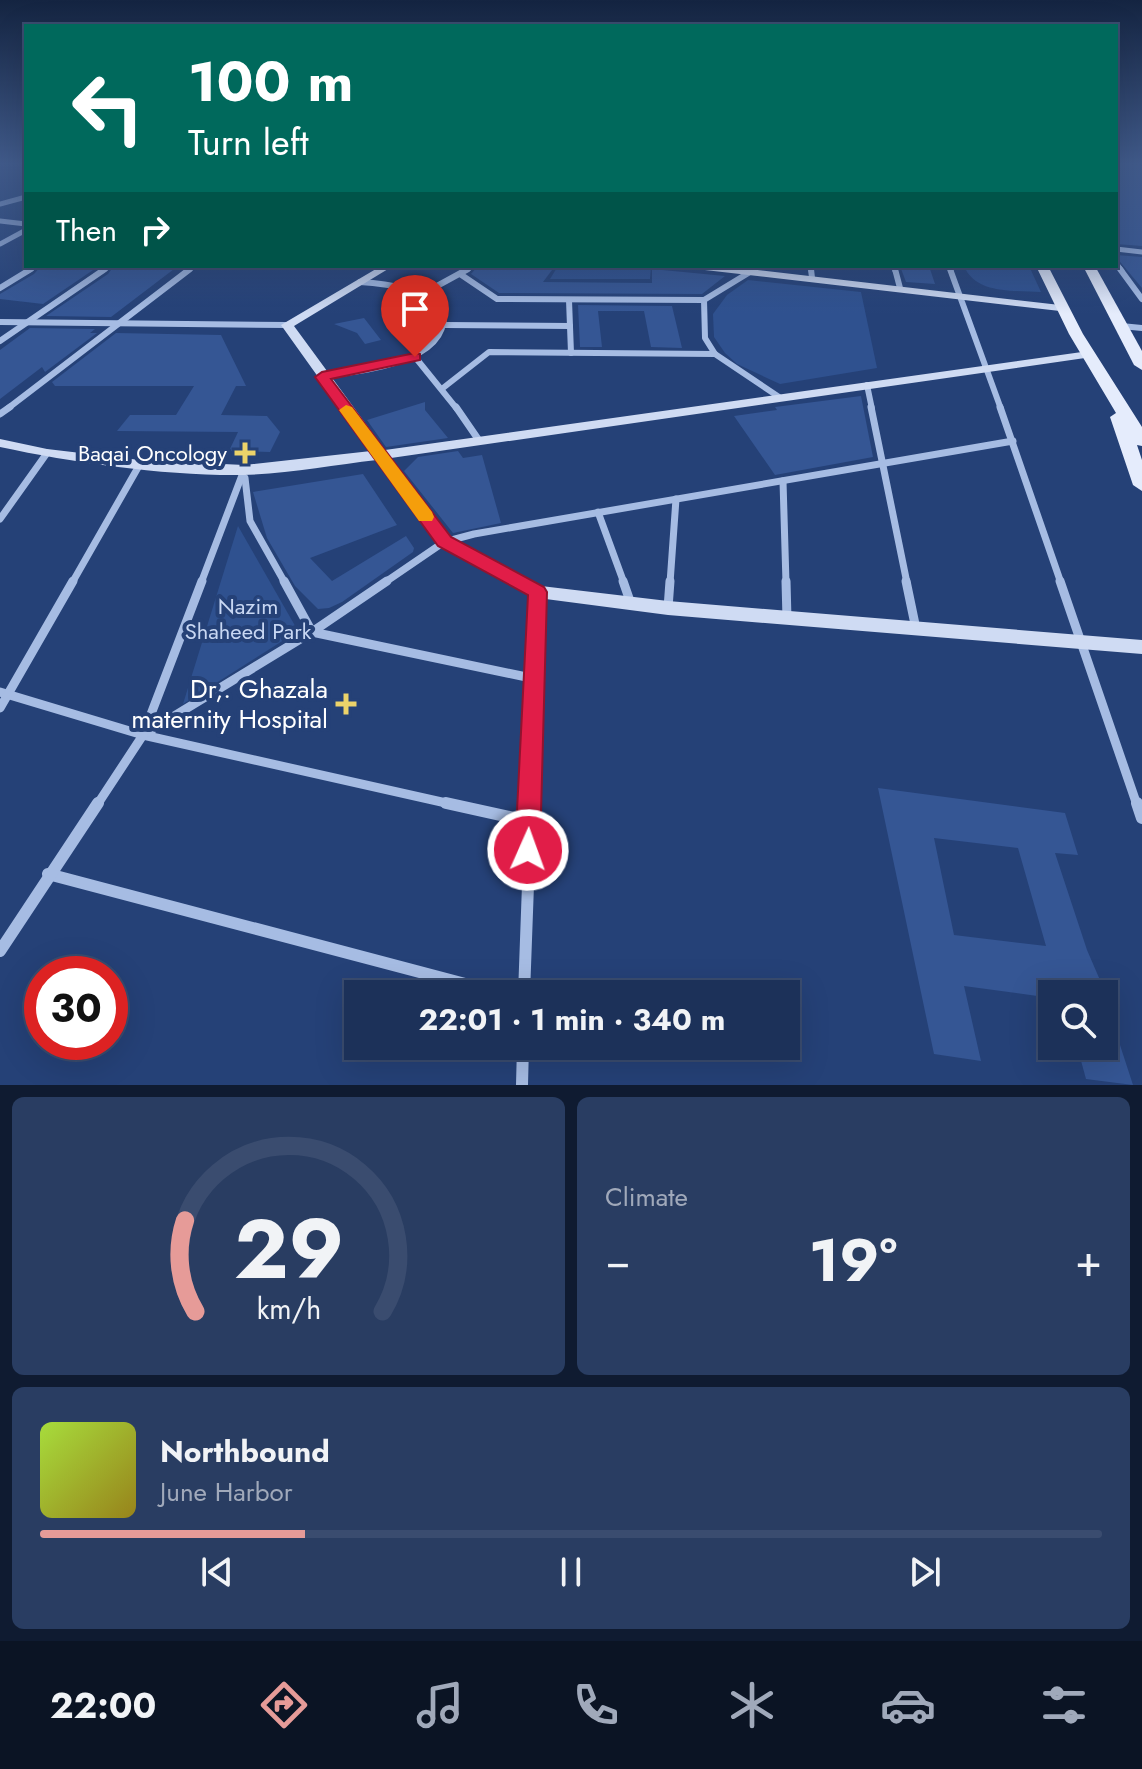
<!DOCTYPE html>
<meta charset="utf-8">
<style>
body{margin:0;font-family:Jost,sans-serif;background:#293d62;color:#f1f3f6;height:100vh;display:flex;flex-direction:column;font-size:30px;white-space:nowrap}
*{box-sizing:border-box;margin:0}
p{font-size:26px;color:#a0a9ba}
.icon{flex:none;width:44px;height:44px;fill:none;stroke:currentColor;stroke-width:2;stroke-linecap:round;stroke-linejoin:round}
.map{position:relative;height:1085px;overflow:hidden}
.sheet{display:flex;flex-direction:column;gap:12px;padding:12px;background:#0f1b31;flex:1}
.sheet>*{flex:none}
.banner{position:absolute;left:24px;top:24px;width:1094px;height:244px;border-radius:0px;box-shadow:0 8px 32px #0002,0 0 0 2px #3a4c6f;background:#00695c;color:#fff;overflow:hidden}
.tools{position:absolute;left:1038px;top:980px;display:grid;gap:16px}
.tools a{display:grid;place-items:center;width:80px;height:80px;border-radius:0px;background:#1c3159;box-shadow:0 8px 32px #0002,0 0 0 2px #3a4c6f;font-size:40px}
.speed{position:absolute;left:24px;top:956px;display:flex;gap:16px;font-size:40px;font-weight:700;text-align:center}
.speed>*{display:grid;place-content:center;width:104px;height:104px;border-radius:50%;background:#1c3159;box-shadow:0 8px 32px #0002,0 0 0 2px #3a4c6f;line-height:1}
.speed .limit{border:12px solid #d22;background:#fff;color:#111}
.pin{position:absolute;display:grid;place-items:center;width:68px;height:68px;color:#fff;margin:-82px -34px;border-radius:50% 50% 50% 0;rotate:-45deg;box-shadow:0 0 8px #0007}
.pin .icon{rotate:45deg}
.me{position:absolute;width:88px;margin:-44px;rotate:2deg;stroke-linejoin:round;filter:drop-shadow(0 0 6px #0008)}
.turn{display:flex;align-items:center;gap:28px;height:168px;padding:0 32px;font-size:36px}
.turn .icon{width:104px;height:104px;stroke-width:2.5}
.turn b{display:block;font-size:56px;line-height:68px}
.then{display:flex;align-items:center;height:76px;padding:0 32px;background:#0003;gap:16px;font-size:30px}
.big{font-size:60px;font-weight:700;line-height:1.1}
.sheet .card{flex:1;display:flex;flex-direction:column;justify-content:center;gap:12px;min-width:0;padding:0 28px;border-radius:12px;background:#293d62}
.sheet .dial{align-items:center;gap:0}
.dial svg{height:208px;overflow:visible;fill:none;stroke:#3a4c6f;stroke-width:7;stroke-linecap:round;text-anchor:middle}
.dial text{fill:#f1f3f6;stroke:none}
.song{display:flex;align-items:center;gap:24px}
.cover{width:96px;height:96px;border-radius:12px;background:linear-gradient(135deg,hsl(80 70% 55%),hsl(50 70% 35%))}
.played{height:8px;border-radius:4px;background:linear-gradient(90deg,#e69b98 25%,#3a4c6f 25%)}
.keys{display:flex;justify-content:space-around;direction:ltr}
.heat{display:flex;justify-content:space-between;align-items:center;font-size:44px;direction:ltr}
.sheet .tiles{flex:1;display:grid;gap:12px;grid-template-columns:1fr 1fr}
.card:last-child{grid-column:span 2}
.trip{position:absolute;left:344px;top:980px;width:456px;height:80px;border-radius:0px;background:#1c3159;box-shadow:0 8px 32px #0002,0 0 0 2px #3a4c6f;font-weight:700;line-height:80px;text-align:center}
.tab-bar{display:flex;height:128px;justify-content:space-around;align-items:center;background:#0b1424;color:#a0a9ba}
.tab-bar .icon{width:56px;height:56px}
.tab-bar .current{color:#e69b98}
.tab-bar b{font-size:36px;color:#f1f3f6}
.map>svg:first-child{display:block}
.green{fill:#2f518f}
.building{fill:#355694;fill-rule:evenodd}
.lines{fill:none;stroke-linecap:round;stroke-linejoin:round}
.street-far4{stroke:#a6bce3;stroke-width:5}
.street-far3{stroke:#a6bce3;stroke-width:6}
.street-far2{stroke:#a6bce3;stroke-width:7}
.street-far1{stroke:#a6bce3;stroke-width:9}
.street{stroke:#a6bce3;stroke-width:12}
.secondary{fill:#cfdbf3;fill-rule:evenodd}
.primary{fill:#e5ecfc;fill-rule:evenodd}
.route{fill:#e11d48;stroke:#92132f;stroke-width:2}
.slow{fill:#f59e0b}
.poi-dot{fill:#ecd36a;stroke:#254177;stroke-width:3}
.labels{text-anchor:middle;dominant-baseline:central;stroke-width:8;stroke-linejoin:round;paint-order:stroke}
.poi-label{font-size:22px;fill:#fff;stroke:#254177;text-anchor:end}
.park-label{font-size:22px;fill:#c8d7f3;stroke:#254177}
.near-poi-label{font-size:26px;fill:#fff;stroke:#254177;text-anchor:end}
</style>
<div class="map">
<svg width="1142" height="1085" viewBox="0 0 1142 1085">
<rect width="100%" height="100%" fill="#254177"/>
<!-- green -->
<g class="green">
<path d="M558,266H651L650,279H550Z"/>
<path d="M964,266H1029L1041,292C1015,290 976,295 964,266Z"/>
<path d="M748,280L861,292L877,368L780,384L737,364L725,353L714,337L713,314L727,295Z"/>
<path d="M238,526L298,631L183,704Z"/>
</g>
<!-- building -->
<g class="building">
<path d="M1116,162L1142,166V246L1116,244V207H1120L1116,201Z"/>
<path d="M1116,255L1142,257V288L1116,257Z"/>
<path d="M41,266H99L43,304L0,299V294L34,274Z"/>
<path d="M114,266H178L111,317L46,316L108,274Z"/>
<path d="M478,266H555L543,282L652,283V269L725,276L702,294L499,293L471,274Z"/>
<path d="M900,266H929L935,284L906,282Z"/>
<path d="M578,305L672,306L682,348L651,347L644,311H598L602,347H580Z"/>
<path d="M364,318L381,340L365,344L357,333L334,324Z"/>
<path d="M30,328L95,329L90,333H97L45,372L42,367L0,399V350Z"/>
<path d="M116,333L221,335L246,386H236L221,415L267,416L280,432L270,452L229,451L238,432L117,431L130,415H176L194,386H55L52,382Z"/>
<path d="M861,396L873,457L775,475L734,416L777,410L775,407Z"/>
<path d="M425,402V410L448,438L386,447L367,420Z"/>
<path d="M458,451L463,458L482,455L501,523L453,533L404,471L418,457Z"/>
<path d="M363,474L397,525L310,558L332,581L406,536L414,548L413,552L342,602L329,608L318,609L295,586L267,538L253,492Z"/>
<path d="M878,788L1065,813L1078,855L1055,853L1087,950L1106,994H1052V998L964,986L981,1061L934,1054ZM934,838L1018,848L1046,946L954,935Z"/>
<path d="M1104,1005H1107L1133,1085L1086,1079L1077,1046H1104Z"/>
</g>
<g class="lines">
<!-- street-far4 -->
<g class="street-far4">
<path d="M0,204L26,197"/>
<path d="M0,221L26,224"/>
<path d="M0,244L26,230"/>
<path d="M1116,249L1142,252"/>
<path d="M1116,263L1122,271"/>
<path d="M811,266V271"/>
<path d="M894,266L895,271"/>
<path d="M949,266L951,271"/>
<path d="M28,271L36,266"/>
<path d="M102,271L109,266"/>
<path d="M187,271L194,266"/>
<path d="M464,271L473,266"/>
</g>
<!-- street-far3 -->
<g class="street-far3">
<path d="M811,269L812,278"/>
<path d="M895,269L900,288"/>
<path d="M950,269L1001,409"/>
<path d="M1120,269L1142,299"/>
<path d="M750,272L704,300L705,338L715,354L779,397"/>
<path d="M460,274L497,299L704,300"/>
<path d="M0,288L31,269"/>
<path d="M426,292L468,269"/>
<path d="M569,300L571,353"/>
<path d="M0,322L287,325"/>
<path d="M445,325L570,326"/>
<path d="M1121,326L1142,328"/>
<path d="M0,341L105,269"/>
<path d="M415,357L457,409"/>
<path d="M322,377C361,370 454,364 443,307C418,288 391,284 360,282"/>
<path d="M867,385L872,409"/>
<path d="M443,388L489,352L715,354"/>
<path d="M7,409L190,269"/>
</g>
<!-- street-far2 -->
<g class="street-far2">
<path d="M456,407L478,439"/>
<path d="M871,407L907,583"/>
<path d="M1000,407L1061,583"/>
<path d="M0,414L10,407"/>
<path d="M245,478L250,521L285,583"/>
<path d="M783,481L786,583"/>
<path d="M598,512L624,583"/>
<path d="M0,519L47,453"/>
<path d="M72,583L140,464"/>
<path d="M201,583L244,470"/>
<path d="M384,583L444,542L474,534L1013,441"/>
<path d="M670,583L676,499"/>
</g>
<!-- street-far1 -->
<g class="street-far1">
<path d="M284,581L312,632L536,679"/>
<path d="M623,581L631,604"/>
<path d="M786,581L787,619"/>
<path d="M906,581L916,629"/>
<path d="M1060,581L1137,805"/>
<path d="M668,608L670,581"/>
<path d="M0,692L143,735L455,805"/>
<path d="M0,708L73,581"/>
<path d="M143,735L312,632L387,581"/>
<path d="M97,805L143,735L202,581"/>
<path d="M531,805L538,592"/>
</g>
<!-- street -->
<g class="street">
<path d="M446,803L528,821"/>
<path d="M1137,803L1142,818"/>
<path d="M48,874L503,994"/>
<path d="M0,951L98,803"/>
<path d="M524,994L531,803"/>
<path d="M522,1085L523,1046"/>
</g>
<!-- secondary -->
<g class="secondary">
<path d="M381,266H393L294,326L385,450L1089,351V357L1085,358L391,458L450,538L541,586L668,601L1142,640V654L668,615L538,598L438,546L377,460C333,465 287,474 243,475C166,476 75,463 0,447V439L47,449L140,460L244,465L371,451L281,325Z"/>
<path d="M691,266H723L1060,305L1066,308L1060,311L696,269Z"/>
</g>
<!-- primary -->
<g class="primary">
<path d="M1036,266H1048L1083,334L1142,427V446L1137,445L1142,460V491L1133,485L1110,417L1116,413L1069,334Z"/>
<path d="M1083,266H1095L1142,351V370L1134,365Z"/>
</g>
</g>
<!-- sky -->
<linearGradient id="sky" x2="0" y2="1"><stop stop-color="#142441"/><stop offset="0.52" stop-color="#405a8a"/><stop offset="1" stop-color="#405a8a" stop-opacity="0"/></linearGradient>
<rect width="1142" height="314" fill="url(#sky)"/>
<!-- route -->
<path class="route" d="M415,353L420,354V360L331,379L451,537L544,587L547,592L540,850L537,858L528,862L519,858L515,850L528,595L438,546L315,377L322,372Z"/>
<!-- slow -->
<path class="slow" d="M346,405L352,407L432,512L434,517L432,521H419L339,410Z"/>
<!-- markers -->
<g class="poi-dot">
<path d="M241 441h8v8h8v8h-8v8h-8v-8h-8v-8h8z"/>
<path d="M342 692h8v8h8v8h-8v8h-8v-8h-8v-8h8z"/>
</g>
<g class="labels">
<!-- poi labels -->
<g class="poi-label">
<text x="227" y="453">Baqai Oncology</text>
</g>
<!-- park labels -->
<g class="park-label">
<text x="248" y="606">Nazim<tspan x="248" dy="25">Shaheed Park</tspan></text>
</g>
<!-- near-poi labels -->
<g class="near-poi-label">
<text x="328" y="689">Dr,. Ghazala<tspan x="328" dy="30">maternity Hospital</tspan></text>
</g>
</g>
</svg>
<div class="tools">
<a><svg class="icon" aria-label="search" viewBox="0 0 24 24"><circle cx="10" cy="10" r="6"/><path d="M15 15l6 6"/></svg></a>
</div>
<div class="speed"><div class="limit">30</div></div>
<div class="pin" style="left:415px;top:357px;background:#d93025"><svg class="icon" aria-label="arrive" viewBox="0 0 24 24"><path d="M6 21V4h12l-3 4 3 4H6"/></svg></div>
<svg class="me" style="left:528px;top:850px" viewBox="-20 -20 40 40"><circle r="17" fill="#e11d48" stroke="#fff" stroke-width="3"/><path d="M0-11L8 9 0 5-8 9z" fill="#fff"/></svg>
<div class="trip">22:01 · 1 min · 340 m</div>
<div class="banner">
<div class="turn"><svg class="icon" aria-label="left" viewBox="0 0 24 24"><path d="M17 20v-9H6M10 6l-5 5 5 5"/></svg><div><b>100 m</b>Turn left</div></div>
<div class="then">Then<svg class="icon" aria-label="right" viewBox="0 0 24 24"><path d="M7 20v-9h11M14 6l5 5-5 5"/></svg></div>
</div>
</div>
<section class="sheet">
<div class="tiles">
<div class="card dial"><svg viewBox="0 0 100 80">
<path d="M14 69A42 42 0 1 1 86 69"/>
<path d="M14 69A42 42 0 0 1 10 34" stroke="#e69b98"/>
<text x="50" y="56" font-size="32" font-weight="700">29</text>
<text x="50" y="72" font-size="11">km/h</text>
</svg></div>
<div class="card"><p>Climate</p>
<div class="heat"><a>−</a><b class="big">19°</b><a>+</a></div>
</div>
<div class="card">
<div class="song"><i class="cover"></i><div><b>Northbound</b><p>June Harbor</p></div></div>
<div class="played"></div>
<div class="keys"><svg class="icon" aria-label="previous" viewBox="0 0 24 24"><path d="M18 5L8 12l10 7zM5 5v14"/></svg><svg class="icon" aria-label="pause" viewBox="0 0 24 24"><path d="M8 5v14M16 5v14"/></svg><svg class="icon" aria-label="next" viewBox="0 0 24 24"><path d="M6 5l10 7-10 7zM19 5v14"/></svg></div>
</div>
</div>
</section>
<nav class="tab-bar">
<b>22:00</b>
<svg class="icon current" aria-label="directions" viewBox="0 0 24 24"><path d="M12 3l9 9-9 9-9-9zM9 14v-3h6M13 9l2 2-2 2"/></svg>
<svg class="icon" aria-label="music" viewBox="0 0 24 24"><path d="M9 18V5l10-2v13"/><circle cx="6" cy="18" r="3"/><circle cx="16" cy="16" r="3"/></svg>
<svg class="icon" aria-label="phone" viewBox="0 0 24 24"><path d="M5 4h4l2 5-3 2q2 4 5 5l2-3 5 2v4C11 20 4 13 5 4z"/></svg>
<svg class="icon" aria-label="climate" viewBox="0 0 24 24"><path d="M12 3v18M4 7l16 10M4 17L20 7"/></svg>
<svg class="icon" aria-label="car" viewBox="0 0 24 24"><path d="M5 17H2v-5l4-1 3-4h7l3 4 3 1v5h-3M9 17h6M6 11h13"/><circle cx="7" cy="17" r="2"/><circle cx="17" cy="17" r="2"/></svg>
<svg class="icon" aria-label="filters" viewBox="0 0 24 24"><path d="M4 7h16M4 17h16"/><circle cx="9" cy="7" r="2"/><circle cx="15" cy="17" r="2"/></svg>
</nav>
